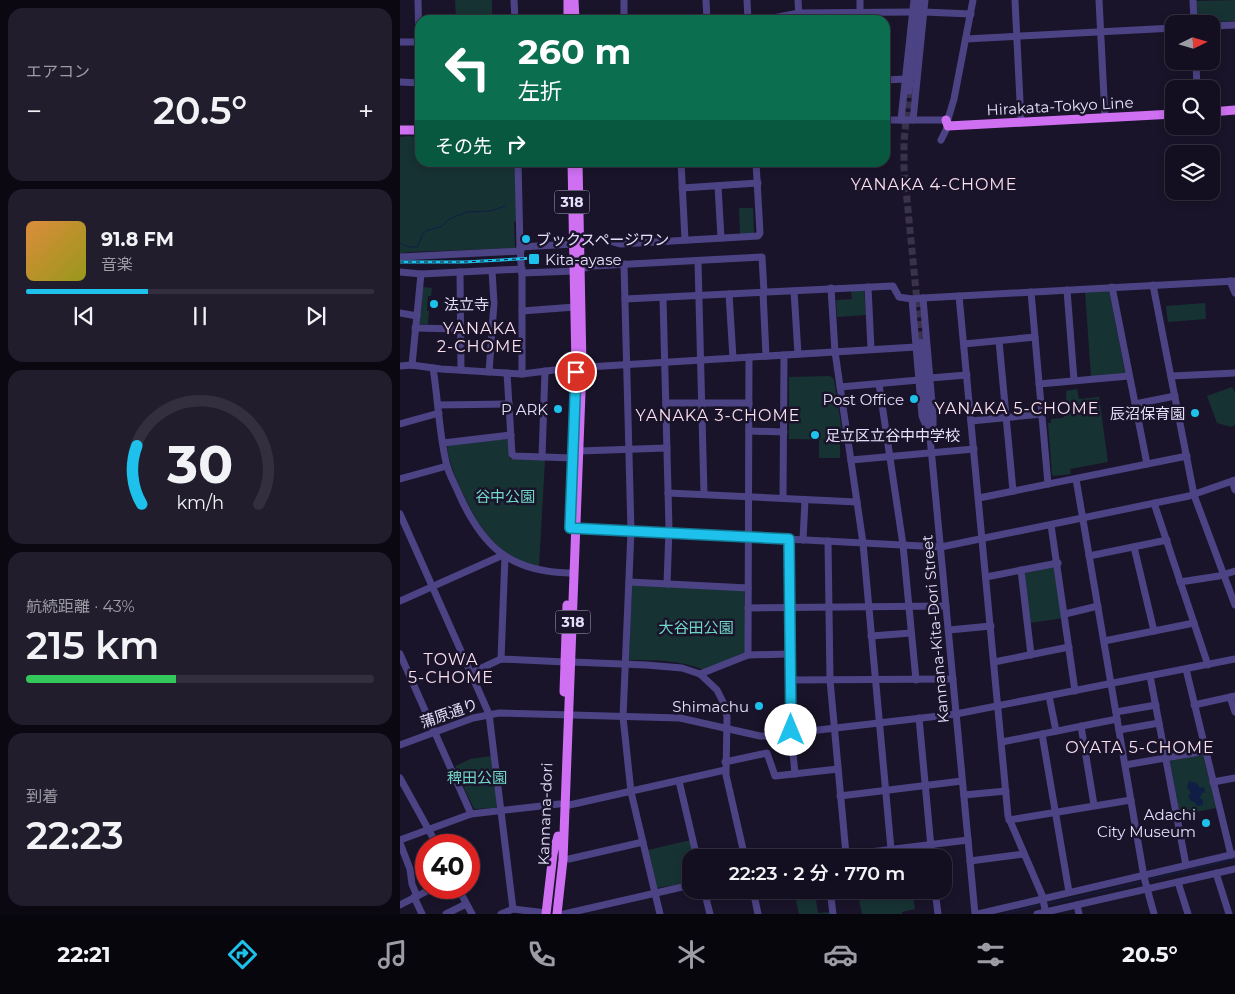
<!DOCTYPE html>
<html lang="ja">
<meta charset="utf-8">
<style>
body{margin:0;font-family:Montserrat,"Noto Sans JP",sans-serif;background:#211d2d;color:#f1f3f6;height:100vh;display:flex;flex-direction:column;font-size:19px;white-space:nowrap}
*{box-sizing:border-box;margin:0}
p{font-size:16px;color:#9d9ca5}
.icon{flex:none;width:28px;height:28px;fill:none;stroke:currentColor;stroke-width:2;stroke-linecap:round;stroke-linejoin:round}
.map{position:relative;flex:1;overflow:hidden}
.details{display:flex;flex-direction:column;gap:8px;padding:8px;background:#0b0812;width:400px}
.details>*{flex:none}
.hud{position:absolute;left:15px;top:15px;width:475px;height:152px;border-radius:15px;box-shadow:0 2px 8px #0003,0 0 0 1px #332f3e;background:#0b6e4f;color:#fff;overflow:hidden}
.needle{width:32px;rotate:85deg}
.fabs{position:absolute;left:765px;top:15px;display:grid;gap:10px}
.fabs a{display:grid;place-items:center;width:55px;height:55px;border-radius:10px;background:#140f20;box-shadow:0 2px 8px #0003,0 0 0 1px #332f3e;font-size:25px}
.speed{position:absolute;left:15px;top:834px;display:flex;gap:10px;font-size:25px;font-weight:700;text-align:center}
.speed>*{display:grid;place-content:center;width:65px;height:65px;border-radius:50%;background:#140f20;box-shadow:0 2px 8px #0003,0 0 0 1px #332f3e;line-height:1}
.speed .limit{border:8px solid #d22;background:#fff;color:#111}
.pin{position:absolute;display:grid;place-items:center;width:42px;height:42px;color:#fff;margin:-21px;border:2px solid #fff;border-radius:50%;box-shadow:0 1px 5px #0007}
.me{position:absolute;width:55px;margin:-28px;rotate:0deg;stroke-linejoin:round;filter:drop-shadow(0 0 4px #0008)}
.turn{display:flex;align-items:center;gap:18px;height:105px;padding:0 20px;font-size:22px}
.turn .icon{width:65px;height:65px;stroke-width:2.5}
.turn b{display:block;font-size:35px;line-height:42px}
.then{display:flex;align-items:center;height:48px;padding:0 20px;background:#0003;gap:10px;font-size:19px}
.big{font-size:38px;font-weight:600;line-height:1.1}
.details .tile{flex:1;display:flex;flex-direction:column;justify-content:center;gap:8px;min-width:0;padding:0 18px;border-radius:15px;background:#211d2d}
.details .dial{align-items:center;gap:0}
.dial svg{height:130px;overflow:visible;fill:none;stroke:#332f3e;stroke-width:7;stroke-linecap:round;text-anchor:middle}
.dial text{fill:#f1f3f6;stroke:none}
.song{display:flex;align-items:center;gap:15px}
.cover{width:60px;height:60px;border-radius:8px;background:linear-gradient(135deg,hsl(30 70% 55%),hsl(60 70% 35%))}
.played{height:5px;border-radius:2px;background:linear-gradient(90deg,#1dc1eb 35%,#332f3e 35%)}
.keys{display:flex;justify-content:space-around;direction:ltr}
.heat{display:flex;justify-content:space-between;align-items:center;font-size:28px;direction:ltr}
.charge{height:8px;border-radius:4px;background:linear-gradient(90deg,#34c759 43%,#332f3e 0)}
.trip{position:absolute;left:282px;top:849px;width:270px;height:50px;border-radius:15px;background:#140f20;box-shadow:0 2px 8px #0003,0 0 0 1px #332f3e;font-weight:600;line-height:50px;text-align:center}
.menu{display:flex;height:80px;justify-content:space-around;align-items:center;background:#08060d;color:#9d9ca5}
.menu .icon{width:35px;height:35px}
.menu .on{color:#1dc1eb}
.menu b{font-size:22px;color:#f1f3f6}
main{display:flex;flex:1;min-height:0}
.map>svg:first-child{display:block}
.green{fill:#173233}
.water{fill:#101e46}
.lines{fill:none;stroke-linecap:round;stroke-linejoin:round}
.stream{stroke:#101e46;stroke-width:1}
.minor-tunnel{stroke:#39324a;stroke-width:7;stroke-dasharray:7 3.5;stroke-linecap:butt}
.minor{stroke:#4c4385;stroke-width:7}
.major{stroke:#cf70f2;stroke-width:9}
.rail-casing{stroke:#1dc1eb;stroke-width:3}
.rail{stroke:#1a142a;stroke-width:1;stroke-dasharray:4;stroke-linecap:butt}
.route-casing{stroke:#137d99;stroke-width:12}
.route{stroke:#1dc1eb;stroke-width:9}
.poi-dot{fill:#1dc1eb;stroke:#1a142a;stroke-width:2}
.labels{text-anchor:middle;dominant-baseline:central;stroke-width:5;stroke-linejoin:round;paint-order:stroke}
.shield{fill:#1a142a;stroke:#a9a2bd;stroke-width:1}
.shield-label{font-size:14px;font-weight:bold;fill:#e6dffc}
.street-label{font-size:15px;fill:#e6dffc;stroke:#1a142a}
.poi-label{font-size:15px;fill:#e6dffc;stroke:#1a142a;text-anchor:end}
.park-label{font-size:15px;fill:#70d7c8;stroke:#1a142a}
.neighbourhood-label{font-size:16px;letter-spacing:1px;fill:#fce1f0;stroke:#1a142a}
</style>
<main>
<section class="details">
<div class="tile"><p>エアコン</p>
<div class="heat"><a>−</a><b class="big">20.5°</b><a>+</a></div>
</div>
<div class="tile">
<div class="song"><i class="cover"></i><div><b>91.8 FM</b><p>音楽</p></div></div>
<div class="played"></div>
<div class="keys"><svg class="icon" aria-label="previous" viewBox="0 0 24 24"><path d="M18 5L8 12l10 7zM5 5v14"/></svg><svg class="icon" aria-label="pause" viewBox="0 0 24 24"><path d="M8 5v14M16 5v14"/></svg><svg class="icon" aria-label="next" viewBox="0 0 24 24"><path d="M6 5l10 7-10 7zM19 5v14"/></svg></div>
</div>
<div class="tile dial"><svg viewBox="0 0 100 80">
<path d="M14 69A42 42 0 1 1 86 69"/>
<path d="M14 69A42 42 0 0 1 11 33" stroke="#1dc1eb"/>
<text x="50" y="56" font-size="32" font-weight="700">30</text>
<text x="50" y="72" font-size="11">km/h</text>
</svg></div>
<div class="tile"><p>航続距離 · 43%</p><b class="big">215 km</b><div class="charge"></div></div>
<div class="tile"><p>到着</p><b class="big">22:23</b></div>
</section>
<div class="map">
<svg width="835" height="914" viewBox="0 0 835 914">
<rect width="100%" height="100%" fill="#1a142a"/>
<!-- green -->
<g class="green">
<path d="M55,0H92V20H56Z"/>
<path d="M835,0V21L797,23L796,1Z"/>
<path d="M10,136L20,138V162L116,163L117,221L114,222L115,248L9,252L0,254V137Z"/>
<path d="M339,208H353L354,233L340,234Z"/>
<path d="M23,287L32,288L31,296H28L27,311H29L28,324H19Z"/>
<path d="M464,290L466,315L437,317L436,300L452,299L451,291Z"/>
<path d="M709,290L725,373L691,377L685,291Z"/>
<path d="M805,303L806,319L768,322L766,306Z"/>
<path d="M430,376L434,379L442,431L439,432L440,440L389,439V377Z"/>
<path d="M832,387L835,392V425L831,427L817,423L807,396Z"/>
<path d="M677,389L679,399L699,397L708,462L670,469L671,474L655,476L652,475L648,423H651V419L662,418L667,414L666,391Z"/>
<path d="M106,439L108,440L110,459L145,460L139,567C97,556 79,529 62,491C55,476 49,463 47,447L49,445Z"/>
<rect x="419" y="440" width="21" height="18"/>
<path d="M654,567L663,618L630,623L625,575L626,573Z"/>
<path d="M232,585L344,590L346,652L304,670C281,660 254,660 229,660Z"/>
<path d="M803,755L816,808L780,815L770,761Z"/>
<path d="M91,756L97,805L95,808L74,809L55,769L56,766L70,759Z"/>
<path d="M291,840L294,857L291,858V882L257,888L248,850Z"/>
<path d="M378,890H409L412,900H416L418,913L429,912V914H399L394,892L378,894Z"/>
<path d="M457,890H512L515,909L502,912V914H462Z"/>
</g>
<!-- water -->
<path class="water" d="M789,781L797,783L800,788L804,787L805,792L802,793L800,798L803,800V805L797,806L795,802L791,801L788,796L791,793L787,787Z"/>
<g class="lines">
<!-- stream -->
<g class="stream">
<path d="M0,243C6,247 11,248 18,246L22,235L26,231L42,226L49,219L67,212L90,211L105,206"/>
<path d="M747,880L835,859"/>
<path d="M648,904L741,882"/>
<path d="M603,914L641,905"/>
</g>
<!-- minor-tunnel -->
<path class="minor-tunnel" d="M509,91L504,141V169L521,342"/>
<!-- minor -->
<g class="minor">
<path d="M18,0L19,42"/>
<path d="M114,0L115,20"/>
<path d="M224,0V20"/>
<path d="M306,0L307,20"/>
<path d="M347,0L348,20"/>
<path d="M398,0L399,20"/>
<path d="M460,0V20"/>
<path d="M615,0L621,122"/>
<path d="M699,0L705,117"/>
<path d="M793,0L794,24"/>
<path d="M524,12L571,14"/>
<path d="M362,20L399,13L512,12"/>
<path d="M811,26L835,25"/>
<path d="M566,39L774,28"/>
<path d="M0,42H20"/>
<path d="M796,61L797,89"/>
<path d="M485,80L505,79"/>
<path d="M0,82L20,83"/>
<path d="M509,91L519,0"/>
<path d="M485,120H546L548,119L554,99L573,0"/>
<path d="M501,120L514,0"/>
<path d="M513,120L525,0"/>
<path d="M541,140L548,126"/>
<path d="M118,162L120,247L173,244"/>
<path d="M281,162L285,240"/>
<path d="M318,186L321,238"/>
<path d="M282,188L358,183"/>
<path d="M206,240L220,244L358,236L360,233L356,162"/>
<path d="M120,247L122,277V374"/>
<path d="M0,257L121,251"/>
<path d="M298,261L304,494"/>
<path d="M224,264L231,531L223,717L231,792L260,914"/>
<path d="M180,269L193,266L362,257L364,292"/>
<path d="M0,272L21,274L122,269"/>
<path d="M60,272L61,370"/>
<path d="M122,273L174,271"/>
<path d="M830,281L835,293"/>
<path d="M753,285L794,495L835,605"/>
<path d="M468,287L471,349"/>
<path d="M712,287L747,464"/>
<path d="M431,288L435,352L463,543L491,849"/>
<path d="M667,290L674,380"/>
<path d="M394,291L398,354"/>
<path d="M363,292L366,356"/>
<path d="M631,292L648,484"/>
<path d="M329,294L333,358"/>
<path d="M559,296L608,816L642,895L646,914"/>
<path d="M263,298L269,529L267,584"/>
<path d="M523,298L835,281"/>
<path d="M523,298L533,415V425L530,436L522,416L512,299Z"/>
<path d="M225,299L493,286L499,297L512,299"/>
<path d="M122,311L175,307"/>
<path d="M0,313L17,316"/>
<path d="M15,328L60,329"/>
<path d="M599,341L613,491"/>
<path d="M521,342L575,914"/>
<path d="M564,344L635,337"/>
<path d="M12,365L21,274"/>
<path d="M0,366L12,365L41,369L122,374L171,368L516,347"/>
<path d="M33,368C38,399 39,432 46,462C48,473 55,484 59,494C82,546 110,572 169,573"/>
<path d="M89,372L94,303L92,271"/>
<path d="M107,373L112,454L114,456L173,458"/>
<path d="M771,376L835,373"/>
<path d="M530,378L567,375"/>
<path d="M479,384L503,545L516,680"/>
<path d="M639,384L729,376"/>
<path d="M440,387L519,380"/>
<path d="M266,403H349"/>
<path d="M735,404L775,396"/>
<path d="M38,405L109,404"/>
<path d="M571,421L642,414"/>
<path d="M0,424L39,413"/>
<path d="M349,431L384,432"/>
<path d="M43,443L111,435"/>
<path d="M179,451L267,448"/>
<path d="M142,457L145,371"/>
<path d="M451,460L574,449"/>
<path d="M0,479L47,466"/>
<path d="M676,479L744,877L754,914"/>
<path d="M832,481L835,490"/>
<path d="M268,493L457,502"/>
<path d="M383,498L384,355"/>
<path d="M579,498L787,456"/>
<path d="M754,503L808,665"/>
<path d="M0,514L89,714L113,909"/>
<path d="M651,525L675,691"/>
<path d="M170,528L541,547L789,496L835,480"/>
<path d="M389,539L391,733L395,774"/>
<path d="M403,540L405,500"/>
<path d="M428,541L430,680L446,854"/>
<path d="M734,547L754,631"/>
<path d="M689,556L767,540"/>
<path d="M621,570L631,655"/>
<path d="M586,577L658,563"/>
<path d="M229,582L348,588"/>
<path d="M780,582L819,576L835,571"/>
<path d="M0,601L103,555"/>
<path d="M348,608L546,606"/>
<path d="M665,614L698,606"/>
<path d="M549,630L591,626"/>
<path d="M471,636L511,633"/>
<path d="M704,641L794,623"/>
<path d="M0,654L71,814"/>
<path d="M348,655L349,357"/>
<path d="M101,659L105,556"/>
<path d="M172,662L246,665L282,668L300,674L317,690L325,706L327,717L326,775L345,858"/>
<path d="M594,662L669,647"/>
<path d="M786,669L831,855"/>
<path d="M71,673L101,659L165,662"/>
<path d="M300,674L348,655L390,654"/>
<path d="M750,676L786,865"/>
<path d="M390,680L553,679"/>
<path d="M649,696L656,731"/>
<path d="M830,697L835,712"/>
<path d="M794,705L835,696"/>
<path d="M716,712L756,705"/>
<path d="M519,718L532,858"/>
<path d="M681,726L694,805"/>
<path d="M719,730L759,723"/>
<path d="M642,734L669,892"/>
<path d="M602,742L717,719"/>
<path d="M0,745L73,718L99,713L280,718L360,736H367L556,714L835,659"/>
<path d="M325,762L367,753L375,776L438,769"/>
<path d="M725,765L806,751"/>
<path d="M0,778L37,845"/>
<path d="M279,781L297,858"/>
<path d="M813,782L835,778"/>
<path d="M564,795L606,791"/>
<path d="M440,796L562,781"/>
<path d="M165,806L325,770"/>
<path d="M609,820L731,800"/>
<path d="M0,840L71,814L159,804"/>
<path d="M0,843L10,869L12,884L17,896"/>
<path d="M421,858L568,840"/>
<path d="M169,859L243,842"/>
<path d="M570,861L624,854"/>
<path d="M816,873L829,914"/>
<path d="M778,882L788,914"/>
<path d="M58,888L72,914"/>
<path d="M304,890L310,914"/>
<path d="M353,890L358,914"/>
<path d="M430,890L433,914"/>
<path d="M535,890L538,914"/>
<path d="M14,897L22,914"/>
<path d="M0,905L33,888"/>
<path d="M677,905L679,914"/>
<path d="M46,914L66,904"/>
<path d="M101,914L113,909L146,913"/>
<path d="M164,914L291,885"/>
<path d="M578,914L835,854"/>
<path d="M637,914L835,869"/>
</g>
<!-- major -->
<g class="major">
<path d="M168,0V20"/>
<path d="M174,0L175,20"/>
<path d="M811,112L835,110"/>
<path d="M546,120L548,126L774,114"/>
<path d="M0,130H20"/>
<path d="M172,162L176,367L173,462"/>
<path d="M164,692L167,605"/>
<path d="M146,914L153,854L158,836"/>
<path d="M157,914L163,860L182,367L178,162"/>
</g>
<!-- rail casing -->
<g class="rail-casing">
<path id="rail" d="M0,262H65L134,258"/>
</g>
<!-- rail -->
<use href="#rail" class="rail"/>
</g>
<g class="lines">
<!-- route casing -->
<g class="route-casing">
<path id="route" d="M176,372L170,528L389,539L391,730"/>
</g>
<!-- route -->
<use href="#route" class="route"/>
</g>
<!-- markers -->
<g class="poi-dot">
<circle cx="126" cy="239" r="5"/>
<rect x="128" y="253" width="12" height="12" rx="2.5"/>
<circle cx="34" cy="304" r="5"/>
<circle cx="514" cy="399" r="5"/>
<circle cx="158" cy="409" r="5"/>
<circle cx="795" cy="413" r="5"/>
<circle cx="415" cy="435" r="5"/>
<circle cx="359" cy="706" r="5"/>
<circle cx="806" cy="823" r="5"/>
</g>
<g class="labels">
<!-- shield labels -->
<g class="shield">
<rect x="154.5" y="190.5" width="35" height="23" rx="4"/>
<rect x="155.5" y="610.5" width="35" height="23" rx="4"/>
</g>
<g class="shield-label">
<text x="172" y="202">318</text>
<text x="173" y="622">318</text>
</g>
<!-- street labels -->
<g class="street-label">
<text transform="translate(660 106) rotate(-3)">Hirakata-Tokyo Line</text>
<text transform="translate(535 629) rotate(-95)">Kannana-Kita-Dori Street</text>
<text transform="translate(49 713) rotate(-19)">蒲原通り</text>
<text transform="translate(145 814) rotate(-88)">Kannana-dori</text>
</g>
<!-- poi labels -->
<g class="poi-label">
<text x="136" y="239" text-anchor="start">ブックスページワン</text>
<text x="145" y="259" text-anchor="start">Kita-ayase</text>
<text x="44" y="304" text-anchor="start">法立寺</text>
<text x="504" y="399">Post Office</text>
<text x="148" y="409">P ARK</text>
<text x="785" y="413">辰沼保育園</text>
<text x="425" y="435" text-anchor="start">足立区立谷中中学校</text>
<text x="349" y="706">Shimachu</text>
<text x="796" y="814">Adachi<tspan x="796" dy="17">City Museum</tspan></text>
</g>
<!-- park labels -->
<g class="park-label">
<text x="105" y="496">谷中公園</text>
<text x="296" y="627">大谷田公園</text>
<text x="77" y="777">稗田公園</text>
</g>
<!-- neighbourhood labels -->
<g class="neighbourhood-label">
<text x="534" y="184">YANAKA 4-CHOME</text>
<text x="80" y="328">YANAKA<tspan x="80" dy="18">2-CHOME</tspan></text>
<text x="617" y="408">YANAKA 5-CHOME</text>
<text x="318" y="415">YANAKA 3-CHOME</text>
<text x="51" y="659">TOWA<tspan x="51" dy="18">5-CHOME</tspan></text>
<text x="740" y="747">OYATA 5-CHOME</text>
</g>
</g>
</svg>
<div class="fabs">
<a><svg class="needle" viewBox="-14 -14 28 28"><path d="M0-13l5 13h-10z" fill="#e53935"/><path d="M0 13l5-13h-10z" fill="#9d9ca5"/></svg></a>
<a><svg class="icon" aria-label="search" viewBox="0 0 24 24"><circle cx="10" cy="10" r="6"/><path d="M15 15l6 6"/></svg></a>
<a><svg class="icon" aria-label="layers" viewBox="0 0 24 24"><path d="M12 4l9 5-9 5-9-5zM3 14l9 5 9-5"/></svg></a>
</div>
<div class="speed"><div class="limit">40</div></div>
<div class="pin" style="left:176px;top:372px;background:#d93025"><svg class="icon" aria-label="arrive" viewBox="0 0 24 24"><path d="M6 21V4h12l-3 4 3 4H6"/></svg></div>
<svg class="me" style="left:391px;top:730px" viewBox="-20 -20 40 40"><circle r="19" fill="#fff"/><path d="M0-13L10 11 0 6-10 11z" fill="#1dc1eb"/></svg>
<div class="trip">22:23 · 2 分 · 770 m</div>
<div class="hud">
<div class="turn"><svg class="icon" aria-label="left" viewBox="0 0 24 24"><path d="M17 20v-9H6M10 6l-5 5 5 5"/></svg><div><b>260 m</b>左折</div></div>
<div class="then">その先<svg class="icon" aria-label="right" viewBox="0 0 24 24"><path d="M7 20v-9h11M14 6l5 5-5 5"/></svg></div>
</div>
</div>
</main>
<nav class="menu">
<b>22:21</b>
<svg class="icon on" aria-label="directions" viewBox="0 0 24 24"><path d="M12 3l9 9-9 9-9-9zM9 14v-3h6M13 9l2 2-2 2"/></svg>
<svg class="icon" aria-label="music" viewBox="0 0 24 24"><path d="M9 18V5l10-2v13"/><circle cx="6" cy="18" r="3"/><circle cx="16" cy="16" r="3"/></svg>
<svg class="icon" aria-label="phone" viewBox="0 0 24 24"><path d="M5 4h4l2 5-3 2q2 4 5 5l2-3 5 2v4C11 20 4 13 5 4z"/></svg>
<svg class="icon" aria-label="climate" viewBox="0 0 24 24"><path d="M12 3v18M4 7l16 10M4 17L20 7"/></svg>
<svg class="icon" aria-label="car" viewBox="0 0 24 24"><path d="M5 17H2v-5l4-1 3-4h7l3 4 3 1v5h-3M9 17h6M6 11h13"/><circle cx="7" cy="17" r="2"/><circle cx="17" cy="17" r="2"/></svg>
<svg class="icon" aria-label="filters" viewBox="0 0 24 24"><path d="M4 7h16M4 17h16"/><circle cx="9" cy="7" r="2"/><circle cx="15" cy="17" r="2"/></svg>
<b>20.5°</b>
</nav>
